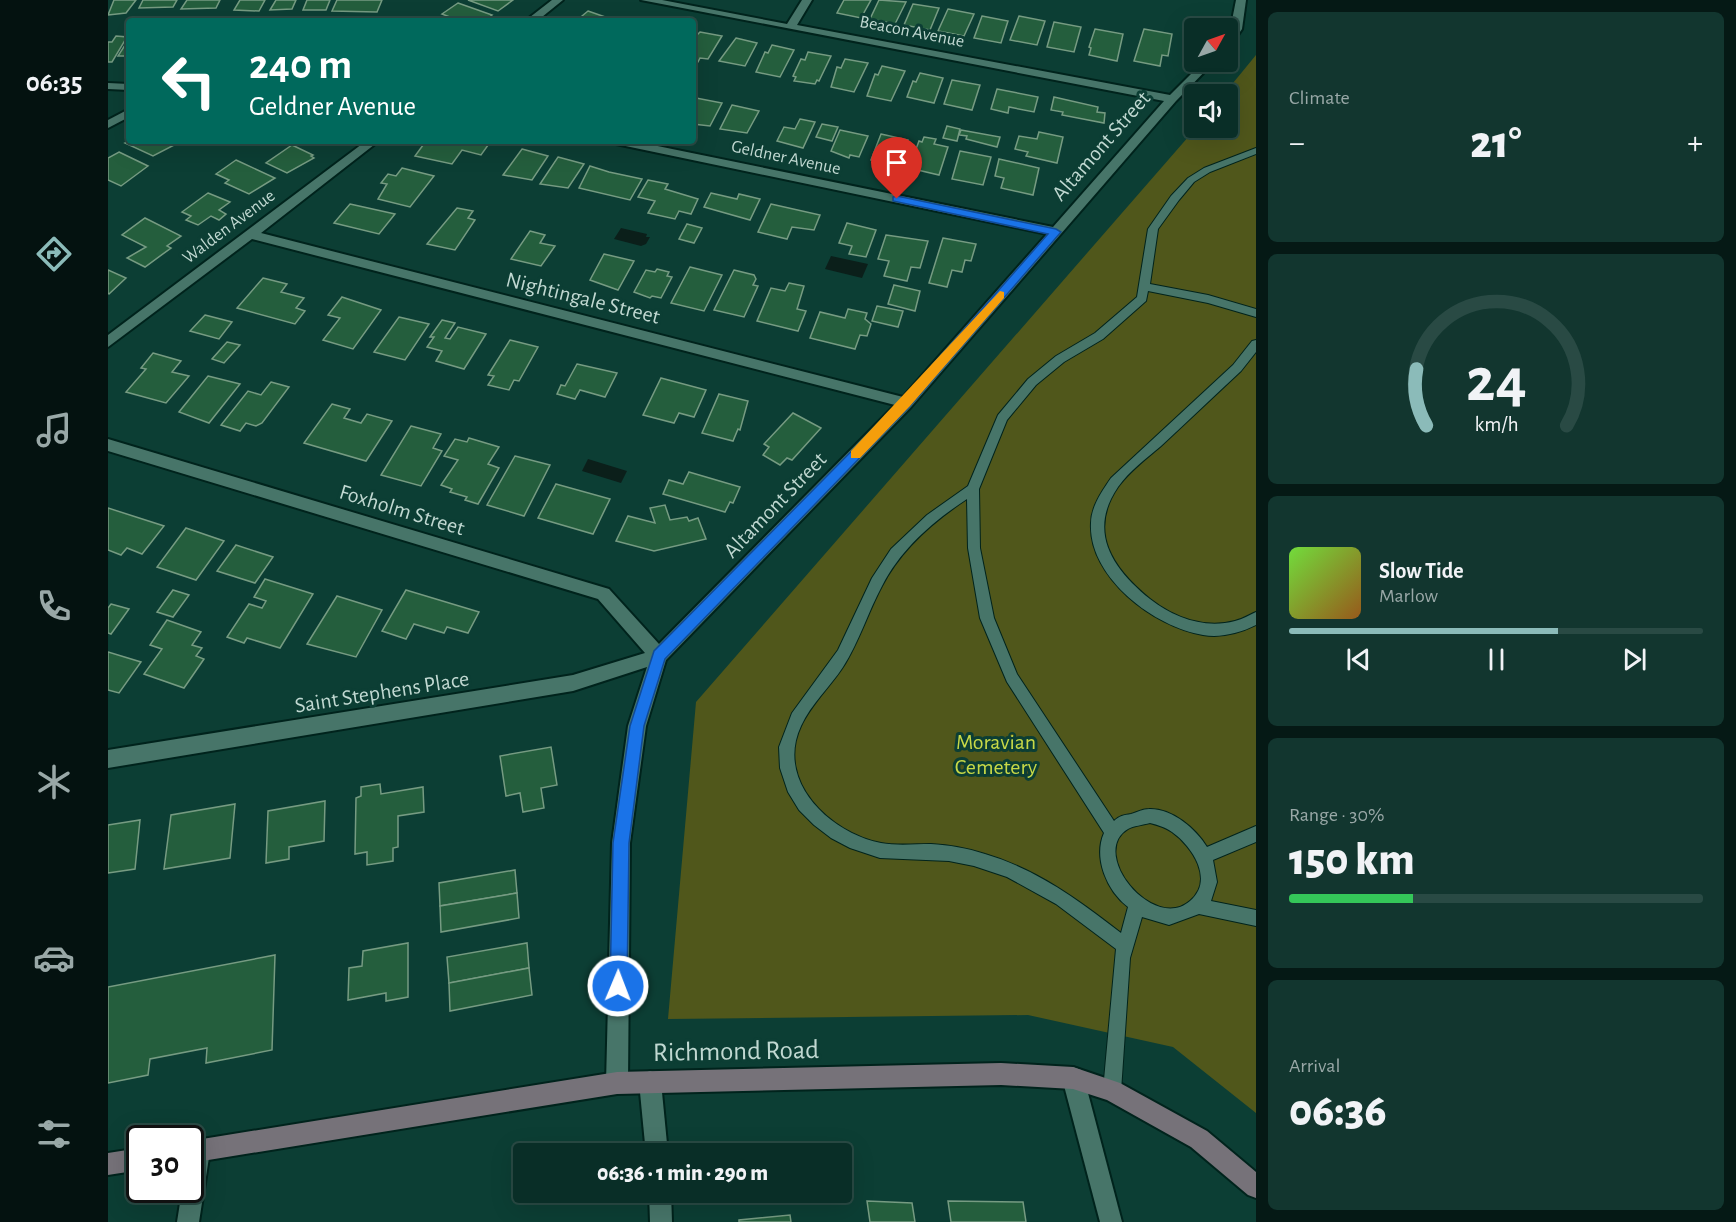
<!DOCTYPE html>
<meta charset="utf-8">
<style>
body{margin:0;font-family:"Alegreya Sans",sans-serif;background:#12362f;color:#f1f3f6;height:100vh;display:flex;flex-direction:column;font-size:22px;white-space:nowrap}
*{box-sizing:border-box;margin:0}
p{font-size:20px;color:#99a8a7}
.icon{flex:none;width:33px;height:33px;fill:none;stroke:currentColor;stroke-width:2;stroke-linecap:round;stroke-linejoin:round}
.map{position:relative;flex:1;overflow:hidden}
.side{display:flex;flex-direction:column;gap:12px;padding:12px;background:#051915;width:480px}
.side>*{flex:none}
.hud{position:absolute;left:18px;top:18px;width:570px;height:126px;border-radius:6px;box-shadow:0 6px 24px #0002,0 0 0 2px #294a44;background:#00695c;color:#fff;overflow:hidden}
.needle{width:39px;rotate:50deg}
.buttons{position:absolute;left:1076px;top:18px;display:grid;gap:12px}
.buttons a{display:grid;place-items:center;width:54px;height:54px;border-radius:6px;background:#092e27;box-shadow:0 6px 24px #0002,0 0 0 2px #294a44;font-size:30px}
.speed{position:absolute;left:18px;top:1125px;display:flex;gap:12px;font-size:30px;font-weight:700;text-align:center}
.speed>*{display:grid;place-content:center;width:78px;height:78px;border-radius:50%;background:#092e27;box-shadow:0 6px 24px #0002,0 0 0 2px #294a44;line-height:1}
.speed .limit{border:3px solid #111;border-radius:9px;background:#fff;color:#111}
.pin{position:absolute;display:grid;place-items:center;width:51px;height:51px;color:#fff;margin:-62px -26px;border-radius:50% 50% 50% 0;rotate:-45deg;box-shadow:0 0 6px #0007}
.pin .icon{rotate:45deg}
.me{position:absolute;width:66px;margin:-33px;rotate:1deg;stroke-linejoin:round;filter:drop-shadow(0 0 4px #0008)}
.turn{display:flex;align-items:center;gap:21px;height:126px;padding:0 24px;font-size:27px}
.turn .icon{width:78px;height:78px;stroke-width:2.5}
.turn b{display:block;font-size:42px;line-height:51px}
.big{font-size:45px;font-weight:800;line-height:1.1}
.side .tile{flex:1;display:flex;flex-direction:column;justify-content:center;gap:9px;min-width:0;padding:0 21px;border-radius:9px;background:#12362f}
.side .dial{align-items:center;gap:0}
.dial svg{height:156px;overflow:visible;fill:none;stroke:#294a44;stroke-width:7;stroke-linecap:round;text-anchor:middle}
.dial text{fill:#f1f3f6;stroke:none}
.song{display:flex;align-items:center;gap:18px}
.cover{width:72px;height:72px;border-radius:9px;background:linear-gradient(135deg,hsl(100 70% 55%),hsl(30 70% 35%))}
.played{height:6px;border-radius:3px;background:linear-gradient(90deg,#8bbbb9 65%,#294a44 65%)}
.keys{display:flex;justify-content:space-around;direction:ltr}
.heat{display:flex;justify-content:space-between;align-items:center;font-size:33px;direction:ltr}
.charge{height:9px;border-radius:4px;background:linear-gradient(90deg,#34c759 30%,#294a44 0)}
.trip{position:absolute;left:405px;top:1143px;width:339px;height:60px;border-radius:6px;background:#092e27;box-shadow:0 6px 24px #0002,0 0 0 2px #294a44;font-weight:800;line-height:60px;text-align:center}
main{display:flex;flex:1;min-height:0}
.menu{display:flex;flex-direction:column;width:108px;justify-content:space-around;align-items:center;background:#041210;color:#99a8a7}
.menu .icon{width:42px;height:42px}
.menu .active{color:#8bbbb9}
.menu b{font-size:27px;color:#f1f3f6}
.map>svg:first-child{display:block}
.green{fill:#50571b}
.water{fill:#0b1f1a}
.building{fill:#245e3d;stroke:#769b82;stroke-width:1.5}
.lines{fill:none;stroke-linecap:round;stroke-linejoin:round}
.service-casing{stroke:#00231c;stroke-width:2}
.minor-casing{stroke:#00231c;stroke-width:4}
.secondary-casing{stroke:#00231c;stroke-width:4}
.service{fill:#477569;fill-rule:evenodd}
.minor{fill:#477569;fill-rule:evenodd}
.secondary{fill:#767279;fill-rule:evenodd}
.route{fill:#1a73e8;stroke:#114b97;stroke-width:1.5}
.slow{fill:#f59e0b}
.labels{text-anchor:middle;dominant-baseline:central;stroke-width:6;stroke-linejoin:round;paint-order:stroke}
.far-street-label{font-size:18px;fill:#c0d8d1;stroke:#0c3e34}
.street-label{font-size:22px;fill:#c0d8d1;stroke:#0c3e34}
.park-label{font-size:22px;fill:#c8d947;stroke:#0c3e34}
.near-street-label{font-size:27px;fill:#c0d8d1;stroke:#0c3e34}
</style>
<main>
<nav class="menu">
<b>06:35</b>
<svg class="icon active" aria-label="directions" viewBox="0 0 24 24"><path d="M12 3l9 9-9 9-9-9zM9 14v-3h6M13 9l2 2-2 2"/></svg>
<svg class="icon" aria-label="music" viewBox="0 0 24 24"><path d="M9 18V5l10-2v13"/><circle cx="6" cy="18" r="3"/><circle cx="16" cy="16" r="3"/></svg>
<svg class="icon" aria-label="phone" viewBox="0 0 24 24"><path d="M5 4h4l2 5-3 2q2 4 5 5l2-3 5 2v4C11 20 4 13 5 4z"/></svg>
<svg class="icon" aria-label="climate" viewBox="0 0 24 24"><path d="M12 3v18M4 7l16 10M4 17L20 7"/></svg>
<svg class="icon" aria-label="car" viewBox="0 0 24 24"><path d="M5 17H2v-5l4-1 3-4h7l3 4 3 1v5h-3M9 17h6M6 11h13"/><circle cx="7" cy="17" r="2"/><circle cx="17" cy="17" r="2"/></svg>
<svg class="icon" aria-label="filters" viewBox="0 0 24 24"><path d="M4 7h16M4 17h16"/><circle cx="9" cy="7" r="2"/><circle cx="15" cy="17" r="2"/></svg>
</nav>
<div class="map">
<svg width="1148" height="1222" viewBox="0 0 1148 1222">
<rect width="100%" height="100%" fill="#0c3e34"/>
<!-- green -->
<path class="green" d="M1148,55V1113L1065,1047L920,1015L560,1019L588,702L1088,128H1119V94H1116Z"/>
<!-- water -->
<g class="water">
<path d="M513,228L539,234L538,237H542L538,244L533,246L506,239Z"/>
<path d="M723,256L760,264L754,278L717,269Z"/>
<path d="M480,459L519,471L513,483L474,471Z"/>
</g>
<!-- building -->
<g class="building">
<path d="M6,0H28L18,13L0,15Z"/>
<path d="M35,0H69L65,7L31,8Z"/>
<path d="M79,0H112L108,8L73,9Z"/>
<path d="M132,0H157L151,11L126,10Z"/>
<path d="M168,0H188L184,9L162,10Z"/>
<path d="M199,0H222L218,10H195Z"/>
<path d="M229,0H274L269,12L224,11Z"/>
<path d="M360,0H405L390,11Z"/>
<path d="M736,0H763L753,18L729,13Z"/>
<path d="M771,0L798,2L787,24L762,19Z"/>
<path d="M350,3L384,15L376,21H352L334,14Z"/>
<path d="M805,4L831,8L822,30L796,25Z"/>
<path d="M840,9L866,14L856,36L830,31Z"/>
<path d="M480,11L503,19L500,21H468Z"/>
<path d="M874,16L900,21L893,43L866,38Z"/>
<path d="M911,16L937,21L929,45L902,40Z"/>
<path d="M946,22L973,27L966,52L939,47Z"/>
<path d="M987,29L1015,34L1009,61L981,55L983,48L981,47Z"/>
<path d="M1036,29L1064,34L1060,56L1054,55L1052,66L1026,61Z"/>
<path d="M592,32L614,36L600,59L592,58L590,62L585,61V39Z"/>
<path d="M8,36L19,37L4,62H0V42H4Z"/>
<path d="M628,38L649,43L637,66L611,61Z"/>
<path d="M17,45L21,46L20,56H10Z"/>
<path d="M664,45L686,50L672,77L648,72L657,52L660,53Z"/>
<path d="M700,52L723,56L711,81L709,80L707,84L686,81L688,77L685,76L693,59L697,60Z"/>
<path d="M737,59L760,63L746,92L723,87L729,67L733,68Z"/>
<path d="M774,66L797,71L783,101L759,96L767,74L770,75Z"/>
<path d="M812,73L835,78L826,103L799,97L805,81L808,82Z"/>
<path d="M844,80L872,85L864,110L836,104Z"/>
<path d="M889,89L930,97L926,112L901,107L900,113L883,109Z"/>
<path d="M946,97L990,107L989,112L997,113L996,123L954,115L955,112L943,110Z"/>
<path d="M588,98L614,103L602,126L585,124V104Z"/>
<path d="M624,105L651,111L639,133L612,129Z"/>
<path d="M692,119L707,122L695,148L669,141L676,127L687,129Z"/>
<path d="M714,124L730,127L724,141L708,137Z"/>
<path d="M839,126L852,129L849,141L835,138Z"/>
<path d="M732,130L760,136L751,157L742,155L741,158L723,151Z"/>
<path d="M853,130L892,137L889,147L858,139L859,136L851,135Z"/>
<path d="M931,132L955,137L949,163L918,156L920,152L907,149L911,136L929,139Z"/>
<path d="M773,134L800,140L791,166L763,160Z"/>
<path d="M816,137L828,139L826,144L840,147L831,175L801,168L811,141L814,142Z"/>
<path d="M21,141H70L72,142L45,156L17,143Z"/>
<path d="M318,141H383L373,155L354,150L344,164L307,156Z"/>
<path d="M184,145L205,155L203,156L206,158L179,173L158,163Z"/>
<path d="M414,149L440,156L424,180L395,175Z"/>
<path d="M852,151L883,157L875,185L844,179Z"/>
<path d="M11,152L40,166L13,186L0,180V158Z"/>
<path d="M450,157L476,164L460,188L432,184Z"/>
<path d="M891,159L931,168L925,195L893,188L896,178L887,176Z"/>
<path d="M128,160L167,178L141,194L117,183L121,180L108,174Z"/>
<path d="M482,166L501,172L534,179L522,200L471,188Z"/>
<path d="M294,168L326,176L302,207L270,199L279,184L273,183L280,174L288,176Z"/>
<path d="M540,180L560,184L557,189L590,199L583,214L571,211L567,219L540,213L547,201L530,197Z"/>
<path d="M100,193L122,202L111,210L118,214L111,220L103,216L90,225L78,220L83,216L74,212Z"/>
<path d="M603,193L629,199L631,194L652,199L642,220L596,207Z"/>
<path d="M242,204L287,214L271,234L226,223Z"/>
<path d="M663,204L712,215L706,230L684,227L679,239L650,232Z"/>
<path d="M349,208L365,211L360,218L367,220L347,250L319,244Z"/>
<path d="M37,218L73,236L59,246L63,248L37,267L19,258L38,247L14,235Z"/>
<path d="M739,223L768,230L758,257L741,254L744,246L731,243Z"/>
<path d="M579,224L594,228L586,243L571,239Z"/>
<path d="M422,231L437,235L432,243L447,246L433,266L403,259Z"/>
<path d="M778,235L820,241L812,268L803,267L799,281L776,276L781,261L770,259Z"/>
<path d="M835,238L868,244L863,261L857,260L854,272L844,270L839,287L821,283Z"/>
<path d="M496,254L526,261L510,290L482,280Z"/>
<path d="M582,267L614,275L596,311L563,303Z"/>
<path d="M549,269L561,272L559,276L564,277L553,298L544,296L542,298L526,292L538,270L547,272Z"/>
<path d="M0,270L18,278L1,294L0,293Z"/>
<path d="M626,270L646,275L648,279L645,285L650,286L636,317L606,310Z"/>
<path d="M155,278L179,284L173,292L196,298L188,308L197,311L187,324L129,308Z"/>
<path d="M681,283L696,286L689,309L698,311L690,331L649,321L663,288L677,291Z"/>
<path d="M786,285L812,291L807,311L780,304Z"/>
<path d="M234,297L273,310L245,349L215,340L232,318L220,315Z"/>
<path d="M769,306L795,311L790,327L764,321Z"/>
<path d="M740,309L759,313L757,319L763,324L759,336L752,335L747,349L702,338L712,312L737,318Z"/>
<path d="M97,315L124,322L111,339L82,331Z"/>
<path d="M291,317L321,324L297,360L266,352Z"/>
<path d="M334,320L347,323L337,338L342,339L350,327L378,334L356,369L328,361L334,351L319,347L326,337H322Z"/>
<path d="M402,340L430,347L411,381L406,380L401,390L380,385L386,376L380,375Z"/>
<path d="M119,342L132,345L116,363L104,359Z"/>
<path d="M45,353L73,361L64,372L81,376L58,403L18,392L38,369L33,368Z"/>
<path d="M469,364L509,373L497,397L472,390L467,399L449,394L453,385L457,386Z"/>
<path d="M100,376L132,384L101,423L71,412Z"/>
<path d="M553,378L598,390L586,417L571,413L566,423L535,415Z"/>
<path d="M163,382L181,387L154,423L148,426L138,423L132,431L113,425L140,391L153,395Z"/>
<path d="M611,394L640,401L632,430L630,429L625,441L594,433Z"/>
<path d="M224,404L242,409L236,418L253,423L259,414L284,421L258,461L196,443Z"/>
<path d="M685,413L713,428L684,460L679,458L672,465L655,455L661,447L656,444Z"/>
<path d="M303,426L333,434L325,448L334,451L313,486L273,475Z"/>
<path d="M361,438L391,447L380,464L391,468L370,504L357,500L359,497L342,492L344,489L333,485L350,460L336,456L347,439L359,442Z"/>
<path d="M407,456L442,465L416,516L379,505Z"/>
<path d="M581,472L632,487L625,503L622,502L617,512L555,494L561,480L575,484Z"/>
<path d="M448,484L502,499L485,534L430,518Z"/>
<path d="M557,505L562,520L579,517L581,521L590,518L598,539L546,551L508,541L520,516L547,523L542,508Z"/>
<path d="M0,508L56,526L34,554L19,548L13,555L0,550Z"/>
<path d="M78,528L116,541L88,580L49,567Z"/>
<path d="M128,545L165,557L147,583L109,571Z"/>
<path d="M157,579L205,594L172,648L139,638L136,643L119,637L141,604L154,608L158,601L146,597Z"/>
<path d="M65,590L81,595L65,617L49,612Z"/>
<path d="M298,590L371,612L360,633L339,627L336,633L306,624L298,639L274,631Z"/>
<path d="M229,596L274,610L248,657L199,644Z"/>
<path d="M3,604L21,609L3,634L0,633V608Z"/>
<path d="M59,620L93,632L84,645L94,648L88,656L96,659L76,688L36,674L54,649L42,645Z"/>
<path d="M0,652L33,662L11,693L0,690Z"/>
<path d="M443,747L449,785L433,788L436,808L415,812L412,793L398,796L392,756Z"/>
<path d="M272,784L273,794L315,787L316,812L290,816V847L285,848V861L259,865V852L247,854L248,798L253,796V787Z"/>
<path d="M217,801L216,841L181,847V859L158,863L160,811Z"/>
<path d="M127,804L122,858L56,869L63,815Z"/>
<path d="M32,820L27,869L0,873V825Z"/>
<path d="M407,870L409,893L332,906L331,883Z"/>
<path d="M409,893L411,918L333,932L332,906Z"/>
<path d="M300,943V997L278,1001V993L240,1000L241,968L254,966L255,951Z"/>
<path d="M419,943L421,968L341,983L339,957Z"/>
<path d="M167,955L164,1050L98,1063L99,1048L42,1059L40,1075L0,1083V987Z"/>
<path d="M421,968L424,995L342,1011L341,983Z"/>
<path d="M759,1201L804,1203L807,1222H762Z"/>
<path d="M840,1201L915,1202L918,1222H843Z"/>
<path d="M682,1215L683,1222H631V1220Z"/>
</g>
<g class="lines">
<!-- service casing -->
<g class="service-casing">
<g id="service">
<path d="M1148,148V154L1102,172L1086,182L1071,200L1050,229L1042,284L1100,295L1148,309V317L1100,303L1040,291L1038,301L995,339L956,362L928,385L899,420L871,489L872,548L886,618L909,674L1006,821C1011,816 1016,815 1023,814C1029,812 1035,809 1041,809C1064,808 1088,829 1099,847L1148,826V842L1105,860L1109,882L1103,901L1148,910V926L1091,914L1061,925L1034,917L1022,958L1013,1091L1010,1097L1004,1100L998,1097L995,1091L1008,949L948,904L899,877L866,866L841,861L772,858L742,848L723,838L706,825L691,810L680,792L672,768L671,747L684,713L730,650L764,578L783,549L819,515L860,486L890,415L920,379L948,356L987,333L1029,297L1040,229L1063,196L1080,178L1096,168ZM859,499L860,548L872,618L899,682L996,833C985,858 999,891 1020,907L1013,933C971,900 928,869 877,854C859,848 841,845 823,844C807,844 790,846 773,843C722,833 667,781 693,726C703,704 722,687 735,667C751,642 760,612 774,586C793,549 824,522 859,499ZM1042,823C1050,825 1057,827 1064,832C1084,846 1107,880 1082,901C1045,933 980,853 1020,829C1025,826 1035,825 1042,823Z"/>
<path d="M1148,340V352L1133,371C1106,396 1080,421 1053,446C1039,458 1021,471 1010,487C979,532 1005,569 1042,599C1066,618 1097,629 1127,621C1135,619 1141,615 1148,612V625C1132,633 1113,638 1095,635C1046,627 980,577 983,523C983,507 994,491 1003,478L1125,365L1144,341Z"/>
</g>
</g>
<!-- minor casing -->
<g class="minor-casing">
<g id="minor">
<path d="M444,0H455L429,21H417Z"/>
<path d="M533,0H554L679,24L694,0H704L689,25L1062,95L1095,62H1106L1068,101L803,407L558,660L538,726L522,843L520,1083L517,1091L509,1094L501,1091L498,1083L504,843L520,726L539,667L465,691L0,768V750L465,675L537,653L490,599L0,451V439L501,589L551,644L787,405L144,239L0,347V335L258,141H271L153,233L795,397L939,234L508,144L502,141H525L945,227L1056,101Z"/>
<path d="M1128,0H1138L1134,29L1123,45L1119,46Z"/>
<path d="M0,83L21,84V90L0,89Z"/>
<path d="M21,109V117L0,128V120Z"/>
<path d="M965,1067L973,1070L976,1078L1014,1222H992L954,1078L957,1070Z"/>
<path d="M542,1071L550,1074L553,1082L560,1154H538L531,1082L534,1074Z"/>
<path d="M91,1140L99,1143L102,1151L91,1222H69L74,1190H82V1145Z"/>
<path d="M541,1192H563L564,1222H542Z"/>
</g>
</g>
<!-- secondary casing -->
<g class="secondary-casing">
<g id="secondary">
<path d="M893,1063L965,1067L1012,1083L1099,1131L1148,1172V1198L1140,1195L1083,1147L999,1100L965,1089L893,1085L509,1094L82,1163V1141L509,1072Z"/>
<path d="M32,1148V1170L0,1175V1153Z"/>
</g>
</g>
<!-- service -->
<use href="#service" class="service"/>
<!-- minor -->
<use href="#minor" class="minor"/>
<!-- secondary -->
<use href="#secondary" class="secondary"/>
</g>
<!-- route -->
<path class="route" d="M789,196L948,229L953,232L802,406L557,659L536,726L521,843L519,986L516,991L510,994L504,991L502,986L505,843L522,726L546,651L794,400L940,234L785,201V197Z"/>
<!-- slow -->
<path class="slow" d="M892,291L896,292V298L802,406L752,458H743V451Z"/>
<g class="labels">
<!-- far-street labels -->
<g class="far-street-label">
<text transform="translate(804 32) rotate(11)">Beacon Avenue</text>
<text transform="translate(678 158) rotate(12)">Geldner Avenue</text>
<text transform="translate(121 227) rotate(-37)">Walden Avenue</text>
</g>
<!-- street labels -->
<g class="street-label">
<text transform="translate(993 146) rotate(-49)">Altamont Street</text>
<text transform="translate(475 298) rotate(14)">Nightingale Street</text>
<text transform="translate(667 505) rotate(-46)">Altamont Street</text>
<text transform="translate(294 510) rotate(17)">Foxholm Street</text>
<text transform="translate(274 692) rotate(-9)">Saint Stephens Place</text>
</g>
<!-- park labels -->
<g class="park-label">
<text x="888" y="742">Moravian<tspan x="888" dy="25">Cemetery</tspan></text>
</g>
<!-- near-street labels -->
<g class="near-street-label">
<text transform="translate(628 1051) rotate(-1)">Richmond Road</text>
</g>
</g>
</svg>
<div class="buttons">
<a><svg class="needle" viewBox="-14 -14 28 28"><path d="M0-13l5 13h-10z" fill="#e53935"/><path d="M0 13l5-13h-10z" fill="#99a8a7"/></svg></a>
<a><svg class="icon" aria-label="sound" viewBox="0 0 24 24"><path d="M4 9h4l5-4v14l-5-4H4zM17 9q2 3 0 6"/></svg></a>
</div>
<div class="speed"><div class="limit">30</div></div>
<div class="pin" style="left:789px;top:199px;background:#d93025"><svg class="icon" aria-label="arrive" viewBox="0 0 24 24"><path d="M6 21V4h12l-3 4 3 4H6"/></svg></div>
<svg class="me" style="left:510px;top:986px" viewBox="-20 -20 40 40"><circle r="17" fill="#1a73e8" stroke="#fff" stroke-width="3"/><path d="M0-11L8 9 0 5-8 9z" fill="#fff"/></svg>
<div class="trip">06:36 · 1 min · 290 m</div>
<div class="hud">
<div class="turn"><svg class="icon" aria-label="left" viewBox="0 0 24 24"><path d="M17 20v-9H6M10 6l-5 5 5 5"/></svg><div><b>240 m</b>Geldner Avenue</div></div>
</div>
</div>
<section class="side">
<div class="tile"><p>Climate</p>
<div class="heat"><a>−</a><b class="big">21°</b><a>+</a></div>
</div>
<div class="tile dial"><svg viewBox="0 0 100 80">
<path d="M14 69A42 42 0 1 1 86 69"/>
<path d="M14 69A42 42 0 0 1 9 40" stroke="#8bbbb9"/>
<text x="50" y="56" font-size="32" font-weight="700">24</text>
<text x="50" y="72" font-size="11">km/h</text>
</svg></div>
<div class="tile">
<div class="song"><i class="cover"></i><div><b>Slow Tide</b><p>Marlow</p></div></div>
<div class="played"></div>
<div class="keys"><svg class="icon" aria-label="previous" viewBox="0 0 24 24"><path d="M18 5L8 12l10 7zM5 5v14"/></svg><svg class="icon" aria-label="pause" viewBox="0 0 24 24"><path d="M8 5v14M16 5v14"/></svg><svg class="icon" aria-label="next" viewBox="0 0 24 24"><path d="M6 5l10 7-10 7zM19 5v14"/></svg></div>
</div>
<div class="tile"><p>Range · 30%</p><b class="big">150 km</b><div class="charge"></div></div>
<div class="tile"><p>Arrival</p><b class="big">06:36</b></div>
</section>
</main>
